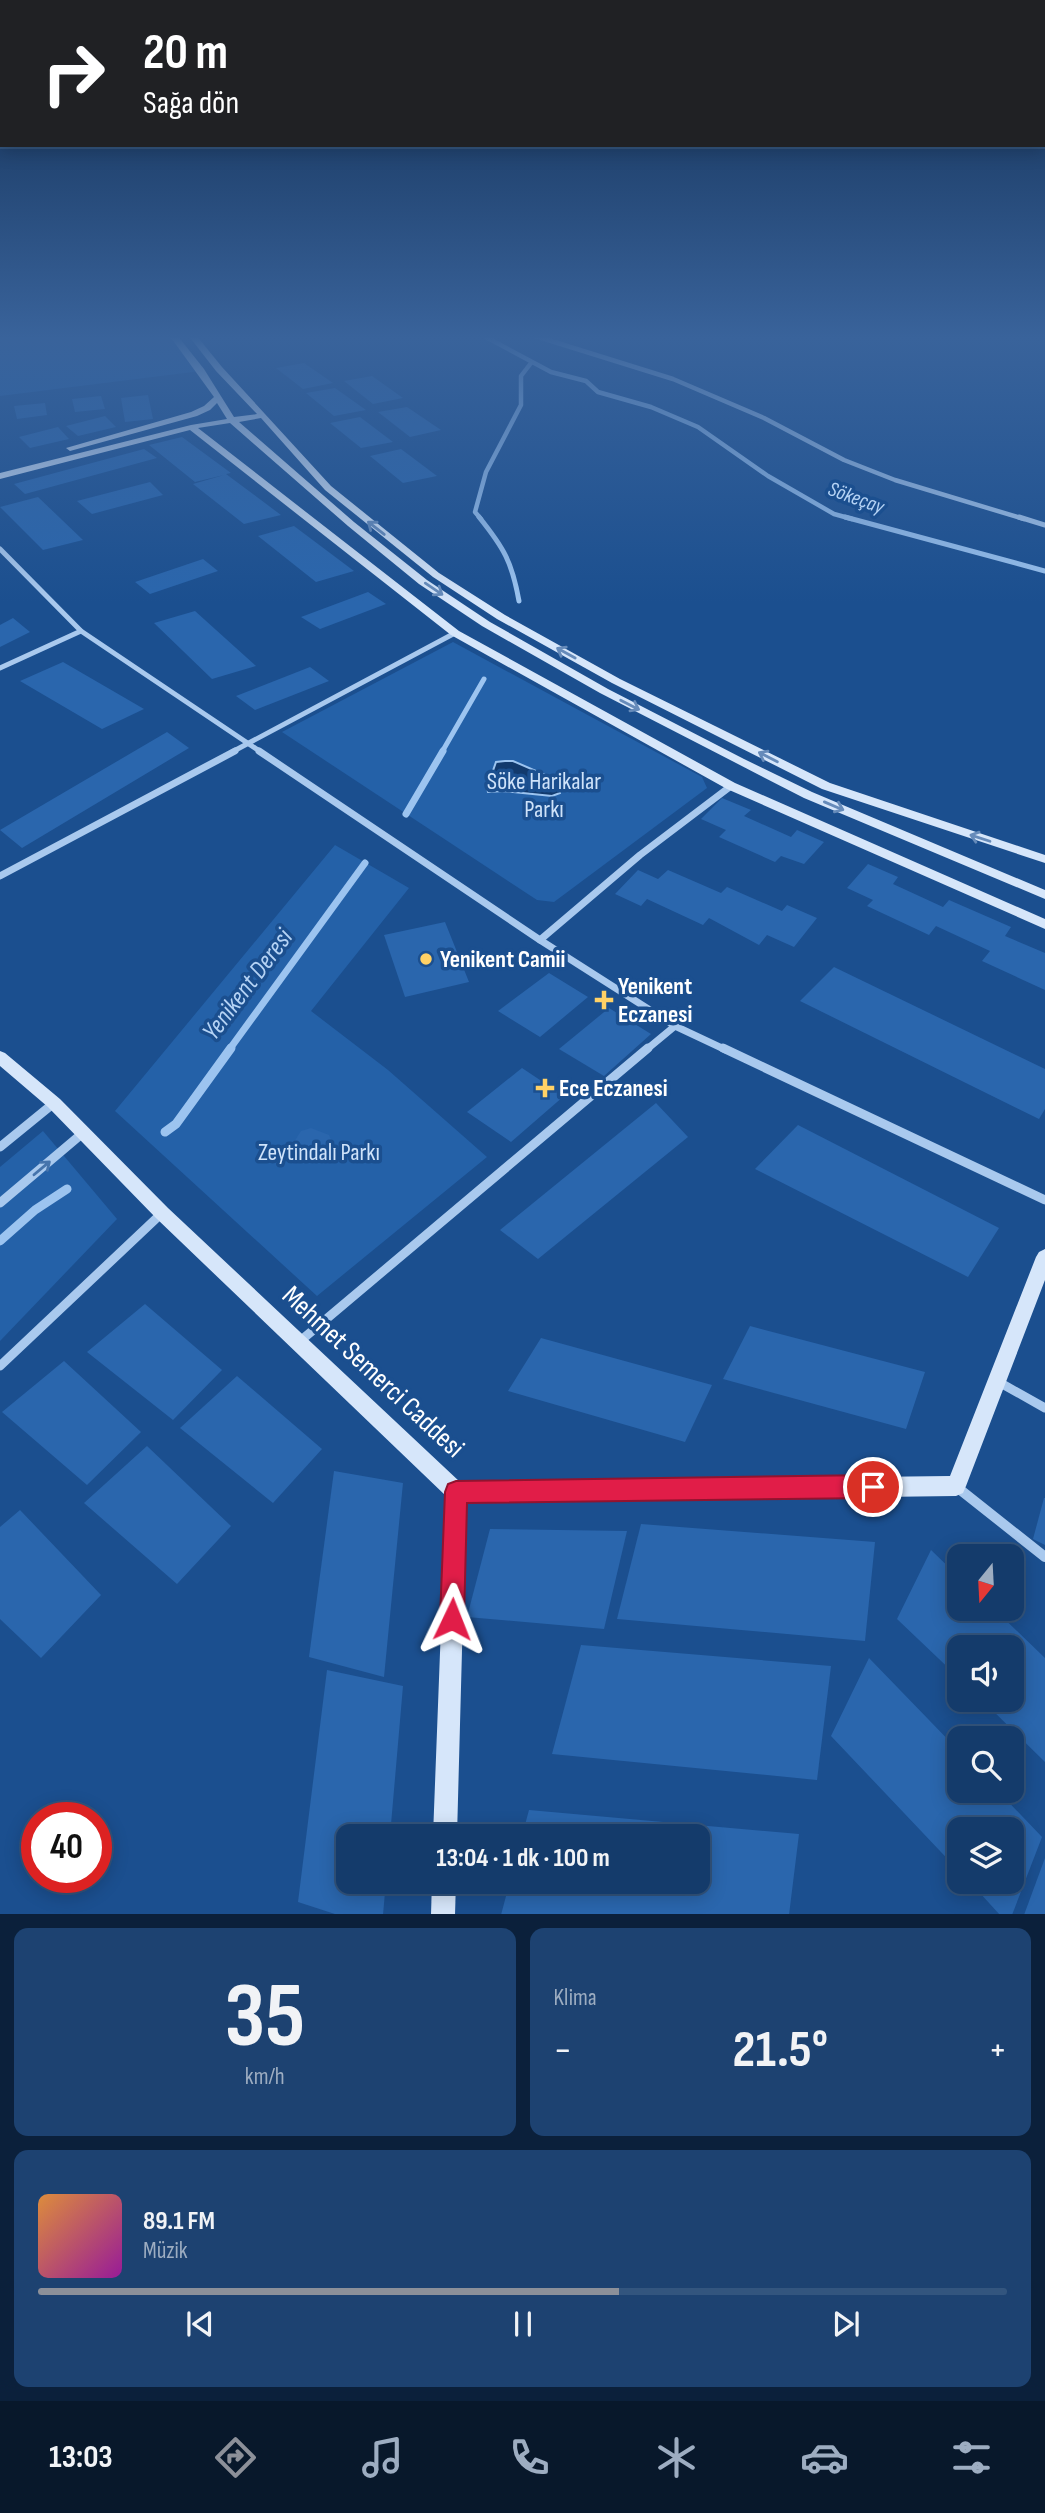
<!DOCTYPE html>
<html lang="tr">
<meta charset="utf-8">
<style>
body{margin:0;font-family:"Sofia Sans Condensed",sans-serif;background:#1d4271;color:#f1f3f6;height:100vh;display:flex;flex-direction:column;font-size:26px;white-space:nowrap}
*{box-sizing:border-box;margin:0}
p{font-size:23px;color:#9dadc1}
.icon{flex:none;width:38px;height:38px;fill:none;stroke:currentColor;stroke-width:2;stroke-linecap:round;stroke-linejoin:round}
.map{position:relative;height:1914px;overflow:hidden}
.details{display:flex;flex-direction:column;gap:14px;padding:14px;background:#0b203b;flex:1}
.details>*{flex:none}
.guide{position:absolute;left:0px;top:0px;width:1046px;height:147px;box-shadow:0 4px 18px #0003,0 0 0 2px #33557e;background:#202124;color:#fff;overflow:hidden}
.needle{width:46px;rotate:198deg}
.tools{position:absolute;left:947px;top:1544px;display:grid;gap:14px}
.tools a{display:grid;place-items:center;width:77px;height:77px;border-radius:14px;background:#143b6b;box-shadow:0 4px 18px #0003,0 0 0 2px #33557e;font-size:35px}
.speed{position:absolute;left:21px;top:1802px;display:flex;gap:14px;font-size:35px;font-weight:700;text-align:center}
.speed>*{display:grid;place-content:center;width:91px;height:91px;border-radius:50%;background:#143b6b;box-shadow:0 4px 18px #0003,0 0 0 2px #33557e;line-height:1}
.speed .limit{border:10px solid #d22;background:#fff;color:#111}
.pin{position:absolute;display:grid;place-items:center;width:60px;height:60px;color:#fff;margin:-30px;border:4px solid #fff;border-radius:50%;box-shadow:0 2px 7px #0007}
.me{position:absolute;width:77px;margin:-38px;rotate:2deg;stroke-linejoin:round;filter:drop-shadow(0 0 5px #0008)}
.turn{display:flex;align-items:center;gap:24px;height:147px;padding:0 28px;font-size:32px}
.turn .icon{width:91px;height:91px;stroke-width:2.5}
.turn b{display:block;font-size:49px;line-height:60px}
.big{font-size:52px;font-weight:700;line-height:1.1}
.details .tile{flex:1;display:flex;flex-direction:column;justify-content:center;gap:10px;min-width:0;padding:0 24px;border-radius:14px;background:#1d4271}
.details .dial{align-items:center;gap:0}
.dial b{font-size:91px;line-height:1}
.song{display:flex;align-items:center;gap:21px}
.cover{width:84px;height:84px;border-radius:10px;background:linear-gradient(135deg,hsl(30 70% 55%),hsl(300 70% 35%))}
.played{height:7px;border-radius:4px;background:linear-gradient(90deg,#8c9099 60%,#33557e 60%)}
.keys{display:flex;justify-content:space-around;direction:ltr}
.heat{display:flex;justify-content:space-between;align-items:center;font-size:38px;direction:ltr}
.details .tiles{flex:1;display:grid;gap:14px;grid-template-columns:1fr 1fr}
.tile:last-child{grid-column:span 2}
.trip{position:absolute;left:336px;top:1824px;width:374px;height:70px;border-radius:14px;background:#143b6b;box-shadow:0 4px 18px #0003,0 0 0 2px #33557e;font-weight:700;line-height:70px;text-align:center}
.tabs{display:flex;height:112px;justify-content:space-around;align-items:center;background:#08182b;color:#9dadc1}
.tabs .icon{width:49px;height:49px}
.tabs .on{color:#8c9099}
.tabs b{font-size:32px;color:#f1f3f6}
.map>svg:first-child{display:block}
.green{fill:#2461a8}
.water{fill:#123a6d;stroke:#9cc4f0;stroke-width:2}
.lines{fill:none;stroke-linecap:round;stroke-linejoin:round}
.stream-far3{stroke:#9cc4f0;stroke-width:4.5}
.stream-far2{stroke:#9cc4f0;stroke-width:5}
.stream-far1{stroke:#9cc4f0;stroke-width:7}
.stream{stroke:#9cc4f0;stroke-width:9}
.building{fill:#2a66ad}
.street-far4{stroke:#a9c9ee;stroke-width:4.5}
.street-far3{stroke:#a9c9ee;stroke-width:5}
.street-far2{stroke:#a9c9ee;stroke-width:7}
.street-far1{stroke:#a9c9ee;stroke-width:9}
.street{stroke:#a9c9ee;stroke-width:10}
.secondary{fill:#d6e6fa;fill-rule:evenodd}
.oneway{stroke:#668bba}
.oneway2{stroke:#4674ac}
.route{fill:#e11d48;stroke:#92132f;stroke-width:2}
.poi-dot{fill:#ffd166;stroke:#1b4f8f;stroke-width:2.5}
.labels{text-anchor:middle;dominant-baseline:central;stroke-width:7;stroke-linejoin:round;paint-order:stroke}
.far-water-label{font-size:21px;font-style:italic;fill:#b5d3f5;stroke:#1b4f8f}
.park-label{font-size:24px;fill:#cfe3fa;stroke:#1b4f8f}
.poi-label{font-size:24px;font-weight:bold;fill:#fff;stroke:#1b4f8f;text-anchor:start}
.water-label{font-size:26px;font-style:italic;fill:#b5d3f5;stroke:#1b4f8f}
.near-street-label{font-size:28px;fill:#fff;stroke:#1b4f8f}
</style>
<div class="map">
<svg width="1045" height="1915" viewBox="0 0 1045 1915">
<rect width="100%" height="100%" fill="#1b4f8f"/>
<!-- green -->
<g class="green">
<path d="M0,335H173L201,371L0,396Z"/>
<path d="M453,642L702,777L707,788L554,902L537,900L282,732Z"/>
<path d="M335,845L409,888L311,1011L388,1070L487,1157L317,1296L115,1111Z"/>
<path d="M43,1131L117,1219L0,1341V1167Z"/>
</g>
<!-- water -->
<path class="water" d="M505,761H513L559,781L560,793L552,796L504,791L488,792L487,788L496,762Z"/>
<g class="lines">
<!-- stream-far3 -->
<g class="stream-far3">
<path d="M482,335L551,372L586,381L598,392L651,407L698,427L768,476L834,514L852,519"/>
<path d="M481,519L475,512L486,472L521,405V376L531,363"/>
</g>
<!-- stream-far2 -->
<g class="stream-far2">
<path d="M479,517C504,548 512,562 519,601"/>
<path d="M845,517L1045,571"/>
<path d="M442,752L484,679"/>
</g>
<!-- stream-far1 -->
<g class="stream-far1">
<path d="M406,814L443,751"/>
<path d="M229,1050L365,863"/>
</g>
<!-- stream -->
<g class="stream">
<path d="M165,1132L176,1124L231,1048"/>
<path d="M0,1241L35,1210L67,1189"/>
</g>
</g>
<!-- building -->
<g class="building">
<path d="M304,363L333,383L303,389L276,368Z"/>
<path d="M372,376L403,398L373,404L344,381Z"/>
<path d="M335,388L366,410L334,416L306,393Z"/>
<path d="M148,395L153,419L125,422L121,398Z"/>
<path d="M101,396L105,409L75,412L72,399Z"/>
<path d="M45,403L47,415L17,419L14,406Z"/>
<path d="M407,407L441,430L410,437L378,412Z"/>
<path d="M105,416L116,427L78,436L66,426Z"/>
<path d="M360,417L393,442L361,448L330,423Z"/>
<path d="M58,427L69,439L30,448L19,437Z"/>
<path d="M182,437L231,473L226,474L281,515L244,524L193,484L224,475L195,482L149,445Z"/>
<path d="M144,449L157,458L25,494L14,484Z"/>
<path d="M401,449L437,476L403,483L370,456Z"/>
<path d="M150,482L163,495L92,514L77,501Z"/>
<path d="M38,497L83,540L43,550L0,507Z"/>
<path d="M294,526L354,571L316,582L258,536Z"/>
<path d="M203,559L218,571L150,594L135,582Z"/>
<path d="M368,592L386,604L320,629L301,617Z"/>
<path d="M195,611L256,666L212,679L154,623Z"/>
<path d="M13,618L30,632L0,647V625Z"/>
<path d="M63,662L144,709L102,729L20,681Z"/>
<path d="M310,667L329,681L255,710L236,696Z"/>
<path d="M167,732L189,748L22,848L0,830Z"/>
<path d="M722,798L751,810L744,816L791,837L797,830L824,842L804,864L781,856L775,862L719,837L726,830L701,819Z"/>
<path d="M868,864L898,877L893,884L943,907L949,900L1011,927L1005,936L1045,953V990L982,961L990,951L936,926L929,935L867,906L873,900L847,888Z"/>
<path d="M638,870L658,879L668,870L721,893L727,887L782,911L787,905L817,918L794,947L767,935L759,945L709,918L703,925L647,899L641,906L615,894Z"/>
<path d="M445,922L469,982L405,997L384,935Z"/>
<path d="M834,967L1045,1069V1109L1039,1119L800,1001Z"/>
<path d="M549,973L588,997L540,1037L498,1011Z"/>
<path d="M609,1008L651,1034L604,1076L559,1049Z"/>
<path d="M522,1068L564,1096L511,1142L467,1112Z"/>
<path d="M656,1103L688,1137L538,1259L500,1230Z"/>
<path d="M798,1125L999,1228L968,1277L755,1169Z"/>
<path d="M311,1128L329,1135L332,1142L319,1155L310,1156L301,1154L295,1149L294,1142L301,1131Z"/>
<path d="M145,1304L222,1370L173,1420L87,1352Z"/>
<path d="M750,1326L925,1372L906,1429L723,1379Z"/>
<path d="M541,1338L712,1385L685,1442L508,1391Z"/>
<path d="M64,1361L141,1432L87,1485L2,1412Z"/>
<path d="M237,1376L322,1449L273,1503L180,1428Z"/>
<path d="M147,1446L231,1526L177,1584L84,1503Z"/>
<path d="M334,1471L403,1483L384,1677L309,1657Z"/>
<path d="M1044,1498H1045V1545L1033,1539Z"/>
<path d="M20,1510L101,1595L41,1658L0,1619V1527Z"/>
<path d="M641,1524L875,1542L865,1641L617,1619Z"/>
<path d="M490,1529L627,1531L604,1629L467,1617Z"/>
<path d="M931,1550L959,1577V1608H993L1045,1658V1762L981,1699H1012V1647H959V1678L897,1619Z"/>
<path d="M581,1645L831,1666L817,1780L552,1754Z"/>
<path d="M869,1658L959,1751V1790H997L1042,1837L1012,1915H1000L969,1881H1012V1829H959V1871L831,1736Z"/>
<path d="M327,1670L403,1686L390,1836H348V1881H386L383,1915H338L298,1902Z"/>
<path d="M529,1810L799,1834L789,1915H501L510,1881H698V1836H522Z"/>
<path d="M1045,1858V1915H1024Z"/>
</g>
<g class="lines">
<!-- street-far4 -->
<path class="street-far4" d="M532,335L673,379L764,418L844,460L895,480L1024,519"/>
<!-- street-far3 -->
<g class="street-far3">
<path d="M1019,517L1045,525"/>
<path d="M0,549L81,631L261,752"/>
<path d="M0,668L81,631"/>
<path d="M232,752L455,633"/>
</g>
<!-- street-far2 -->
<g class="street-far2">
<path d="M259,751L540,940L675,1026L726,1050"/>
<path d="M0,876L235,751"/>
<path d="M540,940L640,855L731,786"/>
<path d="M646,1050L675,1026"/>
</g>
<!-- street-far1 -->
<g class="street-far1">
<path d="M723,1048L1045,1200"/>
<path d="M0,1147L54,1103"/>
<path d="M0,1203L84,1132"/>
<path d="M299,1342L648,1048"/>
<path d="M0,1366L162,1213"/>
<path d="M997,1381L1045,1408"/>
</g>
<!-- street -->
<path class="street" d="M958,1488L1045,1557"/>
<!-- secondary -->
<g class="secondary">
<path d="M169,335H177L204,369L234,417L257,414L216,371L188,335H196L222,367L331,486L439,573L505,615L620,679L830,783L1045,855V863L822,789L612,683L497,619L433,577L325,490L261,418L239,422L354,522L427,580L490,622L608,689L744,759L812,792L1045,890V899L804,798L600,693L482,626L419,584L348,526L230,423L198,428L459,631L735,783L1045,919V929L727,789L451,635L190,430L0,479V473L191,425L227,419L217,403L210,410L197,416L70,451L66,448L191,412L204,406L214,397Z"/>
<path d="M0,1051L5,1053L60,1099L168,1208L460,1482L950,1476L1036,1257L1039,1252L1045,1249V1280L966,1486L963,1493L956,1496L466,1502L457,1836H433L446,1496L156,1218L48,1107L0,1066Z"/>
<path d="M432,1881H456L455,1915H431Z"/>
</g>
</g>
<!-- one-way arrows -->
<defs><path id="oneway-shaft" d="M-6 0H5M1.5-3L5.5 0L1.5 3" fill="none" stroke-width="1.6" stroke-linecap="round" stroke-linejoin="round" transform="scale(1.75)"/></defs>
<g class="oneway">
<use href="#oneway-shaft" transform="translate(376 528) rotate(-142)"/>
<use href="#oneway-shaft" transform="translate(434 589) rotate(34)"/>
<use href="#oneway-shaft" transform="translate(566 653) rotate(-151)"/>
<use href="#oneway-shaft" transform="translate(630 705) rotate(27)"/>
<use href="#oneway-shaft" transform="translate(768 757) rotate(-153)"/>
<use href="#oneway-shaft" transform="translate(834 806) rotate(23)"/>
<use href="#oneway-shaft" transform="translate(980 838) rotate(-162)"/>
</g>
<use class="oneway2" href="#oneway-shaft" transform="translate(42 1168) rotate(-40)"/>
<!-- sky -->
<linearGradient id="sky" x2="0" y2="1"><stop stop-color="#0f2b4f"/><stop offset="0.56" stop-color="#39639b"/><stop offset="1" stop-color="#39639b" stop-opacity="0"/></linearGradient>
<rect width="1045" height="603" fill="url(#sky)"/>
<!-- route -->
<path class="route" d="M873,1475L881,1479L884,1487L881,1495L873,1498L467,1503L464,1619L461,1628L452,1631L444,1628L440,1619L445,1492L448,1484L456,1481Z"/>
<!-- markers -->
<g class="poi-dot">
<circle cx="426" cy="959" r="7"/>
<path d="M600.5 989.5h7v7h7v7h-7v7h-7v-7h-7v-7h7z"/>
<path d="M541.5 1077.5h7v7h7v7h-7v7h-7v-7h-7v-7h7z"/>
</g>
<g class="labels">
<!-- far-water labels -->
<g class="far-water-label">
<text transform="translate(856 498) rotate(20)">Sökeçay</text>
</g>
<!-- park labels -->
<g class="park-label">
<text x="544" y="781">Söke Harikalar<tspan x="544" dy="28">Parkı</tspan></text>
<text x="319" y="1152">Zeytindalı Parkı</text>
</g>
<!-- poi labels -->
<g class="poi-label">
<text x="440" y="959">Yenikent Camii</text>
<text x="618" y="986">Yenikent<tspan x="618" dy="28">Eczanesi</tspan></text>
<text x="559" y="1088">Ece Eczanesi</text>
</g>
<!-- water labels -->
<g class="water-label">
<text transform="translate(248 985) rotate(-53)">Yenikent Deresi</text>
</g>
<!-- near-street labels -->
<g class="near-street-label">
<text transform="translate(373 1372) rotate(43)">Mehmet Semerci Caddesi</text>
</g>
</g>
</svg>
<div class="tools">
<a><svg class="needle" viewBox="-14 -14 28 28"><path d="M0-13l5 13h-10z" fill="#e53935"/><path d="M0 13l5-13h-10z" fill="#9dadc1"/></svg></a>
<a><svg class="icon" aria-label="sound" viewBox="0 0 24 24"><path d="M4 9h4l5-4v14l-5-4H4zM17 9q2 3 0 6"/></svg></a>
<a><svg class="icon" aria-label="search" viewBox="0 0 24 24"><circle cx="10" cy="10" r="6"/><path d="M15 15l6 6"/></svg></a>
<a><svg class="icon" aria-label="layers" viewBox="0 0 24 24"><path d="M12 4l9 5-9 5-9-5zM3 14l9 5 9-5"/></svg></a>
</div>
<div class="speed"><div class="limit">40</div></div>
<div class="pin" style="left:873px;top:1487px;background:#d93025"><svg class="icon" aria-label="arrive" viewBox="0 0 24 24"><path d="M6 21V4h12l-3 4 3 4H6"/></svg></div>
<svg class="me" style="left:452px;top:1619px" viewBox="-20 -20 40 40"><path d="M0-17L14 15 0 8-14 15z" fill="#e11d48" stroke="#fff" stroke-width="4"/></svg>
<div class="trip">13:04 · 1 dk · 100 m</div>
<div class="guide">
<div class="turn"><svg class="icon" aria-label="right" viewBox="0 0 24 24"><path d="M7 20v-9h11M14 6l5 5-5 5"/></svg><div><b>20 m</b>Sağa dön</div></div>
</div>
</div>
<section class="details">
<div class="tiles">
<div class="tile dial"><b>35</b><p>km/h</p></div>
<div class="tile"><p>Klima</p>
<div class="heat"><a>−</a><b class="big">21.5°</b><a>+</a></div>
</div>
<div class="tile">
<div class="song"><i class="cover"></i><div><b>89.1 FM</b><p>Müzik</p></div></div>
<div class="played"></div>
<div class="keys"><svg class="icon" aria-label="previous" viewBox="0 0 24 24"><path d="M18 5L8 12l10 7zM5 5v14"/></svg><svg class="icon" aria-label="pause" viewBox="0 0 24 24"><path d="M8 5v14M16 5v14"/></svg><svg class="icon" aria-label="next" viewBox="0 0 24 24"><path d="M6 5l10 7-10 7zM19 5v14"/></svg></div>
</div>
</div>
</section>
<nav class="tabs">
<b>13:03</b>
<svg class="icon on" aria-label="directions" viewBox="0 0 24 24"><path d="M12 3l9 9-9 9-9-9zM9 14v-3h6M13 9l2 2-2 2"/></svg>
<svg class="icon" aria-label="music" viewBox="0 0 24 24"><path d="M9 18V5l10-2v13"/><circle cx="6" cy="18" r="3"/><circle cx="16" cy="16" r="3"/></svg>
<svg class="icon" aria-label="phone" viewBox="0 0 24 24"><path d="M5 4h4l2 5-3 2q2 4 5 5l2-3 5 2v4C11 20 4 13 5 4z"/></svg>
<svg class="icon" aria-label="climate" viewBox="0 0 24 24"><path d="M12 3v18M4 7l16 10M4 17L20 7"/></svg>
<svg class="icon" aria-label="car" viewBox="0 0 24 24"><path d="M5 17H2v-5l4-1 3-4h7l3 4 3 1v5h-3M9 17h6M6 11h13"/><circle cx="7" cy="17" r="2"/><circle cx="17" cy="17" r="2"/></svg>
<svg class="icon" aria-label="filters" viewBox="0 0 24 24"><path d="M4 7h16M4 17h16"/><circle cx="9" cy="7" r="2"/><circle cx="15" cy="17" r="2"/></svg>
</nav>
